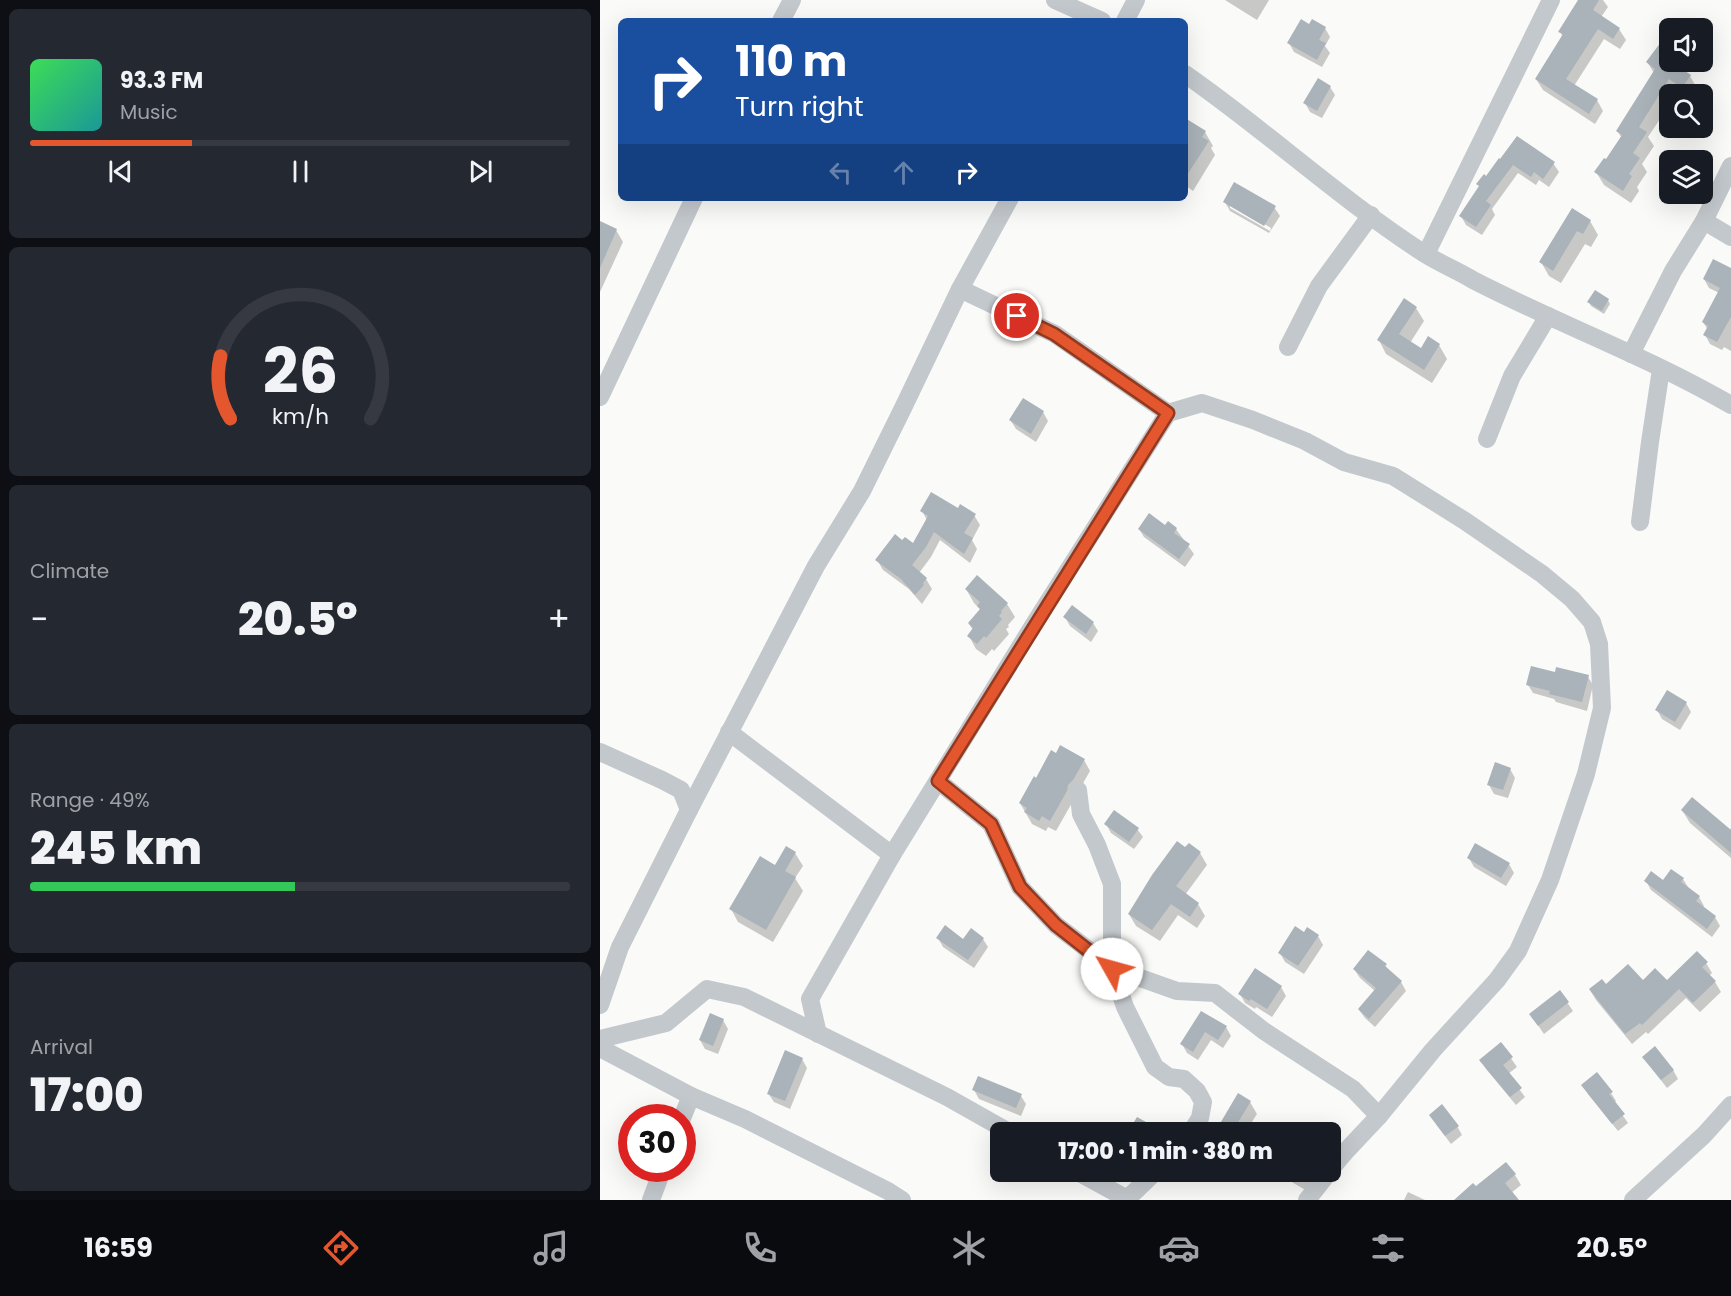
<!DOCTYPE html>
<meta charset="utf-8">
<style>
body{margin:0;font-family:Poppins,sans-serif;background:#242831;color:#f1f3f6;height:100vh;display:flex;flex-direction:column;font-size:22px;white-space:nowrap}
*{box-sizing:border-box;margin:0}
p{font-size:20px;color:#9ea1a6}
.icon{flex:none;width:33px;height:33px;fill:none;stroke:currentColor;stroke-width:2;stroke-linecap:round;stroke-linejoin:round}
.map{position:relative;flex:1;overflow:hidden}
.details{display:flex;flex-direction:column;gap:9px;padding:9px;background:#0d0f14;width:600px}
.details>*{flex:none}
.banner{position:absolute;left:18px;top:18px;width:570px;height:183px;border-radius:9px;box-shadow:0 6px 24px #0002;background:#1a4fa0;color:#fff;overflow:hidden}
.fabs{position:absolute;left:1059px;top:18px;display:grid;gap:12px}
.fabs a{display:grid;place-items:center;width:54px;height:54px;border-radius:9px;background:#171b24;box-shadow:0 6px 24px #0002;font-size:30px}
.speed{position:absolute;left:18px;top:1104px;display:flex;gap:12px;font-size:30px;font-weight:700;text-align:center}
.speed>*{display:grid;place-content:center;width:78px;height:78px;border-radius:50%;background:#171b24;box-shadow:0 6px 24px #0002;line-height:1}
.speed .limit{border:9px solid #d22;background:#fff;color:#111}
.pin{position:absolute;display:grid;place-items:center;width:51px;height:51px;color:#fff;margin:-26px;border:3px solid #fff;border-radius:50%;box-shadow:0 2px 6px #0007}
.me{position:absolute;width:66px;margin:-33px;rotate:308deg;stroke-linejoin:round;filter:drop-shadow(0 0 4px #0008)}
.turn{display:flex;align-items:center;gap:21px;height:126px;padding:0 18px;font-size:27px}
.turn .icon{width:78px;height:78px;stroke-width:2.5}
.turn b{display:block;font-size:42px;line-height:51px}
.lanes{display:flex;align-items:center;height:57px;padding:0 18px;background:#0003;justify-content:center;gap:30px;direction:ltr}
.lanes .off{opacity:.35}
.big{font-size:45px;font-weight:800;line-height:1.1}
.details .widget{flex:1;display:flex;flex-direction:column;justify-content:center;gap:9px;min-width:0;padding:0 21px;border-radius:9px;background:#242831}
.details .dial{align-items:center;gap:0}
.dial svg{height:156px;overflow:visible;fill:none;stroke:#363941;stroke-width:7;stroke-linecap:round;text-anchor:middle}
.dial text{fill:#f1f3f6;stroke:none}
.song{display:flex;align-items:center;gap:18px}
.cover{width:72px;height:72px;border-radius:9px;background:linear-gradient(135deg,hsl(130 70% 55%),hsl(180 70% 35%))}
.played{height:6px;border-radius:3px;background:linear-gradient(90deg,#e4572e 30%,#363941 30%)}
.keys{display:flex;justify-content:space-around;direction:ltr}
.heat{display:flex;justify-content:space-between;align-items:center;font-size:33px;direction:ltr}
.charge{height:9px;border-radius:4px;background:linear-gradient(90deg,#34c759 49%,#363941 0)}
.trip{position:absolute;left:390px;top:1122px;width:351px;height:60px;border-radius:9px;background:#171b24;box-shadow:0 6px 24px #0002;font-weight:800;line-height:60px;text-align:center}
.tab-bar{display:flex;height:96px;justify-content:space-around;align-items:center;background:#090b0e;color:#9ea1a6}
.tab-bar .icon{width:42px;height:42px}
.tab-bar .active{color:#e4572e}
.tab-bar b{font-size:27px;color:#f1f3f6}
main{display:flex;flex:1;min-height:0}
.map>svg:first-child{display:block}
.shadow{fill:#0003;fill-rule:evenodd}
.building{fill:#aab3b9}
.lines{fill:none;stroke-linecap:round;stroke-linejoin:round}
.minor{stroke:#c3c8cc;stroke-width:18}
.route-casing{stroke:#94391e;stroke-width:15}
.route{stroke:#e4572e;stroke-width:10}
</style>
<main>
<section class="details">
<div class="widget">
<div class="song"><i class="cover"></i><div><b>93.3 FM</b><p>Music</p></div></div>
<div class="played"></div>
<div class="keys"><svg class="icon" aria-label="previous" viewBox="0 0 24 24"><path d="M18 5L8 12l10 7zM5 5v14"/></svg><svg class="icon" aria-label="pause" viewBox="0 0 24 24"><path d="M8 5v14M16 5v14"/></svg><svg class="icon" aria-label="next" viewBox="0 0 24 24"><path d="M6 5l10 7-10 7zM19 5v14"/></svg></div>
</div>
<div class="widget dial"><svg viewBox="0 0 100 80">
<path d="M14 69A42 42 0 1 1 86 69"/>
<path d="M14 69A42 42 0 0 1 9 37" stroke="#e4572e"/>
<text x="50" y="56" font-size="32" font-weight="700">26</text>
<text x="50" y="72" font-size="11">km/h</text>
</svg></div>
<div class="widget"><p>Climate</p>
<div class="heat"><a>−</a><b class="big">20.5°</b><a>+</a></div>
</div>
<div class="widget"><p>Range · 49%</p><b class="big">245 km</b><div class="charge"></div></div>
<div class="widget"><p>Arrival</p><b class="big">17:00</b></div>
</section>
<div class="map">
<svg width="1131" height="1200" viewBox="0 0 1131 1200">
<rect width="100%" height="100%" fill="#fafaf8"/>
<!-- shadow -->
<g class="shadow">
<path d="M625,0H669L657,20Z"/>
<path d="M980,0H1003L1008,7L1001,17L1019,29L1026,40L1020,49L1004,39L974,86L997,100L1003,111L995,124L943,90L936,79L963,37L960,32Z"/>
<path d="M1076,23L1084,28H1072Z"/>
<path d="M710,26L725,28L730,37L725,46L730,53L722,67L694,52L689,43Z"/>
<path d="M1083,62L1079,68L1090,76L1098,90L1094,94H1081L1077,92L1076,94H1070V104L1048,137L1054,146L1042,164L1047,172L1037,187L1039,191L1031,203L1004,185L996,172L1006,162L1022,138L1017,131L1054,73L1048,63Z"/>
<path d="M730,87L735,95L722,118L710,112L705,103Z"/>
<path d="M585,120L605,132L613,146L611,148L615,155L593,191L585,185Z"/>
<path d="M899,160L953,163L959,172L949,187L939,180L936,185L918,173L892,209L895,215L882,235L866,225L861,216Z"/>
<path d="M625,202L674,207L680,216L669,233L630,211ZM630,204L671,228L670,231L630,208Z"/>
<path d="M972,210L990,221L998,235L991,247L985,244L961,283L949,276L941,262Z"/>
<path d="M0,223L16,230L23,242L0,292Z"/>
<path d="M1131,270V351L1124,347L1122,350L1110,344L1105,335L1108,330L1103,322L1119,293L1109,288L1104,279Z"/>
<path d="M1008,300L1010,304L1004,314L991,306L989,302Z"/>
<path d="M816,308L824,321L810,343L821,350L839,345L847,359L832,383L786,354L779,340Z"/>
<path d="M423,400L443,412L448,421L436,442L416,429L411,421Z"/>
<path d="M358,510L374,515L380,525L372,540L377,549L370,563L340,540L331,557L319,573L326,579L332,589L322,604L309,589L283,570L277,560L303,542L313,545L327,520L322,511Z"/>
<path d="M565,528L576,529L594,554L585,567L544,537L539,529Z"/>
<path d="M366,589L407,604L415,617L408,625L409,627L406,629L409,634L394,651L392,649L386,656L376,649L369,636L373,630L369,624L381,610L374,603Z"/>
<path d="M465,617L493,623L498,631L491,642L470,626Z"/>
<path d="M956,674L988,677L993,685L987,711L956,702L954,699L933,693L928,685Z"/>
<path d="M1086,703L1091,712L1080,730L1062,719L1057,710Z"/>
<path d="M484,760L490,771L456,831L448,827L446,831L432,824L420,803L437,780Z"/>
<path d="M910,769L915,778L908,798L894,794L889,785Z"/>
<path d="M1082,810L1129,831L1131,828V858L1090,823Z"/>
<path d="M506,824L537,829L543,837L534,849L511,833Z"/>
<path d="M586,849L600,853L607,865L585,895L598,904L605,916L597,928L578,915L560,941L536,926L529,914Z"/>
<path d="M195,853L203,866L195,878L203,891L173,942L138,922L131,909Z"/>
<path d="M869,858L909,864L914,873L906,886L874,867Z"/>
<path d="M1083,879L1088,887L1099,897L1104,906L1102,908L1115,917L1120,926L1112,937L1051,890L1046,881L1064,882Z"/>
<path d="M704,934L718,936L723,945L704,974L685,962L680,953Z"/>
<path d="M338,938L364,941L383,939L388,947L374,968L343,947Z"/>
<path d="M1106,963L1112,973L1109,976L1115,982L1121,992L1100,1012L1086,998L1048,1034L1046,1032L1032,1044L996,1000L990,990L1006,987L1067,982Z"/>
<path d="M785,965L789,971L801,982L806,991L775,1027L765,1018L759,1010L775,991L760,978L754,969Z"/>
<path d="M656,970L681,987L686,996L672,1017L656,1007L655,1009L645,1003L640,994Z"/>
<path d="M960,992L973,1011L944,1034L931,1015Z"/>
<path d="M602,1013L626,1027L631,1036L623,1048L611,1040L598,1060L587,1053L582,1044Z"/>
<path d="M123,1020L128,1029L118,1054L105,1049L100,1040Z"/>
<path d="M901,1044L917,1067L908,1074L925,1097L916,1105L886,1069L881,1061Z"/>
<path d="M1043,1057L1073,1070L1078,1079L1067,1088Z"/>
<path d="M202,1059L207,1068L190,1109L174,1102L168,1093Z"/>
<path d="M996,1074L1011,1093L1016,1101L1014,1103L1028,1123L1018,1131L988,1094L983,1085Z"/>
<path d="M374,1090L421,1096L426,1104L421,1116L379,1099Z"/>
<path d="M638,1095L650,1102L657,1114L646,1131L648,1132H617Z"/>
<path d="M836,1124L857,1126L862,1135L851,1144Z"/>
<path d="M604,1172H620L616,1178Z"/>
<path d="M675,1172H712L715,1177L707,1191Z"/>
<path d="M915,1175L921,1185L911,1193L917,1200H857L876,1188Z"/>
<path d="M808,1192L825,1200H804Z"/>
</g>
<!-- building -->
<g class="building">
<path d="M978,0H999L993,10L1020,28L1013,39L998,29L966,79L998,99L989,114L935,79L963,34L958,32Z"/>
<path d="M701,19L709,24L712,19L726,27L719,40L726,43L717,60L687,43Z"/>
<path d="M1070,30V62H1072L1091,75L1082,88L1069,79L1039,127L1047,132L1033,153L1040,158L1029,174L1032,176L1023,191L994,172L1004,158L1006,159L1022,135L1016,131L1055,69L1046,62Z"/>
<path d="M718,78L731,86L717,111L703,103Z"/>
<path d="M585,118L606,131L602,137L609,141L585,178Z"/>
<path d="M917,136L955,162L943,179L934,172L931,177L913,165L886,201L891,205L876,227L859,216L879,186L876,184L884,174L886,176L899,158L900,159Z"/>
<path d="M634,182L676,206L664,226L623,202Z"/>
<path d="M972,208L991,220L983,234L977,231L953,271L939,262Z"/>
<path d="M0,221L17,229L0,268Z"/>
<path d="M1113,259L1131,268V317L1117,342L1103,335L1108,326L1102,322L1120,288L1103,279Z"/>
<path d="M995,290L1009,299L1002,311L987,302Z"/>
<path d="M804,298L817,307L799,334L821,348L828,336L840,344L824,370L777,340Z"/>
<path d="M423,398L444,411L431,434L409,420Z"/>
<path d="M331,492L358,508L360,504L376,514L364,533L373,538L364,554L334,532L326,547L312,565L327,578L323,583L324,585L315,595L301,579L275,560L295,534L302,540L305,537L313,543L328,516L320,511Z"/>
<path d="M549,513L565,525L568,521L577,528L574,533L590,544L579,559L538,529Z"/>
<path d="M377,575L408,603L401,611L402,612L399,616L402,619L386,638L384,636L377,644L367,636L373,628L368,623L380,609L377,606L380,602L365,589Z"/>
<path d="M472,605L494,622L486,634L463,617Z"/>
<path d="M931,666L955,672L956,667L989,675L982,702L949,694L950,691L926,685Z"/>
<path d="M1067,690L1087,702L1075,722L1055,710Z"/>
<path d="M460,745L485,759L473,780L468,785L467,791L450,821L442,816L439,821L424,812L427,808L419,803L434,776L436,778L451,750L456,753Z"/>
<path d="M895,762L911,768L903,790L887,785Z"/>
<path d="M1092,797L1131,830V853L1081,810Z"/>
<path d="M514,810L539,828L529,842L504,824Z"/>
<path d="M577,841L585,847L589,843L601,852L576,886L599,903L590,917L571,904L552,930L528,914L552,875Z"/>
<path d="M875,843L910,863L901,878L867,858Z"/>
<path d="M186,846L196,852L185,871L196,877L166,930L129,909L160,856L175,865Z"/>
<path d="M1071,869L1084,878L1081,882L1100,896L1096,901L1116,916L1107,929L1044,881L1051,871L1063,880Z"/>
<path d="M345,925L363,939L371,928L384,938L368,960L336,938Z"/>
<path d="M695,926L704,932L707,927L719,935L698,966L678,953Z"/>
<path d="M768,950L787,964L785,966L802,981L769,1019L758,1009L776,988L753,969Z"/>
<path d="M1097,951L1108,962L1102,967L1116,981L1093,1003L1079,989L1042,1025L1040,1023L1025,1034L989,989L1002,979L1006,984L1028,964L1043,980L1055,968L1067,980Z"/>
<path d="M655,968L682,986L667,1009L651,999L649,1001L638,994Z"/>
<path d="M960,990L969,1002L938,1026L929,1014Z"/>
<path d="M601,1011L627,1026L618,1040L605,1032L593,1052L580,1044Z"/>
<path d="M110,1013L124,1019L113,1046L99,1040Z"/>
<path d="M901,1042L913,1057L903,1065L922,1088L910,1097L879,1060Z"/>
<path d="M1055,1046L1074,1070L1061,1080L1042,1057Z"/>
<path d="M185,1050L203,1058L185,1101L167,1094Z"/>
<path d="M997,1072L1013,1092L1009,1094L1025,1114L1012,1124L981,1085Z"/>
<path d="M378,1076L422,1094L416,1108L372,1090Z"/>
<path d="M638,1093L651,1101L637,1124L651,1132H615Z"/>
<path d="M842,1104L859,1126L845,1136L829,1115Z"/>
<path d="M537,1117L564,1132H528Z"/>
<path d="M906,1162L916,1174L905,1183L919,1200H854L873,1183L876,1186Z"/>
</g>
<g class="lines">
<!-- minor -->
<g class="minor">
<path d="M455,0L502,21"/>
<path d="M181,21L192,0"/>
<path d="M525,21L536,0"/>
<path d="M585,74C667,131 741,200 825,254C841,264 858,271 873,280C958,324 1049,357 1131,405"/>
<path d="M1104,221L1131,237"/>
<path d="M826,254L951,0"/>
<path d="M360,289L455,334L568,413L602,403L653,420L705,441L744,462L793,476L865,521L942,574L972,599L992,622L999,644L1002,708L986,774L950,880L918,951L897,980L833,1050L779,1116L747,1150L730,1170"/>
<path d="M688,347L719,286L771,215"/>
<path d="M1031,354L1073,271L1104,221L1131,166"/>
<path d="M0,397L94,198"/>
<path d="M887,439L912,376L948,316"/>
<path d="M1040,522L1050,442L1061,369"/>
<path d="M129,732L292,855"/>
<path d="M0,752L62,780L81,790L89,810"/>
<path d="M338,781L391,824L420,887L456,925L512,968L577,991L615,993L664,1031L753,1089L779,1116"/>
<path d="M478,790L481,814L497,845L512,884V968L525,1007L555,1067L569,1077L584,1079L597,1091L603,1102L600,1118L591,1132"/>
<path d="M0,1005L20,947L89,810L216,566L262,491L304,406L360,289L410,198"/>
<path d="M218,1034L210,999L292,855L436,621L568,413"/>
<path d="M0,1039L66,1023L107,989L144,997L347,1097L409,1132"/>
<path d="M0,1048L91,1096L145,1119L288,1191L302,1200"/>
<path d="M82,1118L91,1096"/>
<path d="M478,1172L529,1200"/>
<path d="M51,1200L63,1168"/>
<path d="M526,1200L555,1172"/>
<path d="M707,1200L729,1172"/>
<path d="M1033,1200L1104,1135L1131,1105"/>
</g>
</g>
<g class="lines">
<!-- route casing -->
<g class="route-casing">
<path id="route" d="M417,316L454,334L568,413L338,781L391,824L420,887L456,925L512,969"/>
</g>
<!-- route -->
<use href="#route" class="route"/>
</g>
</svg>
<div class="fabs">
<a><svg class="icon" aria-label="sound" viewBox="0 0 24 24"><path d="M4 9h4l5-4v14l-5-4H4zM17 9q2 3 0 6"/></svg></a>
<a><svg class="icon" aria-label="search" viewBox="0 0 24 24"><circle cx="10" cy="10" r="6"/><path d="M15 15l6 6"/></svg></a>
<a><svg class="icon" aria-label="layers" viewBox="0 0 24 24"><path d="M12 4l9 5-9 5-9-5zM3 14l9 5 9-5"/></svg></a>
</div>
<div class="speed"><div class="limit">30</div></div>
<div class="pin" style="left:417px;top:316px;background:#d93025"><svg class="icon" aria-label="arrive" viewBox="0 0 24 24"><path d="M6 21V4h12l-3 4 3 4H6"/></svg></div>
<svg class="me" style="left:512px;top:969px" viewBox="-20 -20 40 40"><circle r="19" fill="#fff"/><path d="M0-13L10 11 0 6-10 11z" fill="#e4572e"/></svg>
<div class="trip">17:00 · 1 min · 380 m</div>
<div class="banner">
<div class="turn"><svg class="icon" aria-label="right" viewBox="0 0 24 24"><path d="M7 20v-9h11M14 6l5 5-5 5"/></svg><div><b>110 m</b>Turn right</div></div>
<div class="lanes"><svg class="icon off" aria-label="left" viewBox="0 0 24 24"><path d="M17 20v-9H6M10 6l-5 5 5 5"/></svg><svg class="icon off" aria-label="ahead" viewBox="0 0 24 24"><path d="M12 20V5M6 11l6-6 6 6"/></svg><svg class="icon" aria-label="right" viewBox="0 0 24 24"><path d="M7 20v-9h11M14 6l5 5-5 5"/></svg></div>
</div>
</div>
</main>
<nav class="tab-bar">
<b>16:59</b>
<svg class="icon active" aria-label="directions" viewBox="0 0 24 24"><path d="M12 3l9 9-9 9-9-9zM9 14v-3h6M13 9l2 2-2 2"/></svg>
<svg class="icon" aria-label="music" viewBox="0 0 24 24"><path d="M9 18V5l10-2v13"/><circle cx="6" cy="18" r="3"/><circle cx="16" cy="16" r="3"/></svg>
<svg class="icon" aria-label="phone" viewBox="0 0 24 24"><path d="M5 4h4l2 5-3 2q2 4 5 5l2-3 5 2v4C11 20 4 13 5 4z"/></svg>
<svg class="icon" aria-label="climate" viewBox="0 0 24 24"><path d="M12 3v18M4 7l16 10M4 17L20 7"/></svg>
<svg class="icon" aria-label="car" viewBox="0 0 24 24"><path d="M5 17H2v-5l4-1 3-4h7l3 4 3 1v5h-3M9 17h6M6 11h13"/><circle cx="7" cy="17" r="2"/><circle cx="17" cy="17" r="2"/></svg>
<svg class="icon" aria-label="filters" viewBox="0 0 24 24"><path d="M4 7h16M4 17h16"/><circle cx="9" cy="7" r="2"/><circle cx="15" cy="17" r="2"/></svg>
<b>20.5°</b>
</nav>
